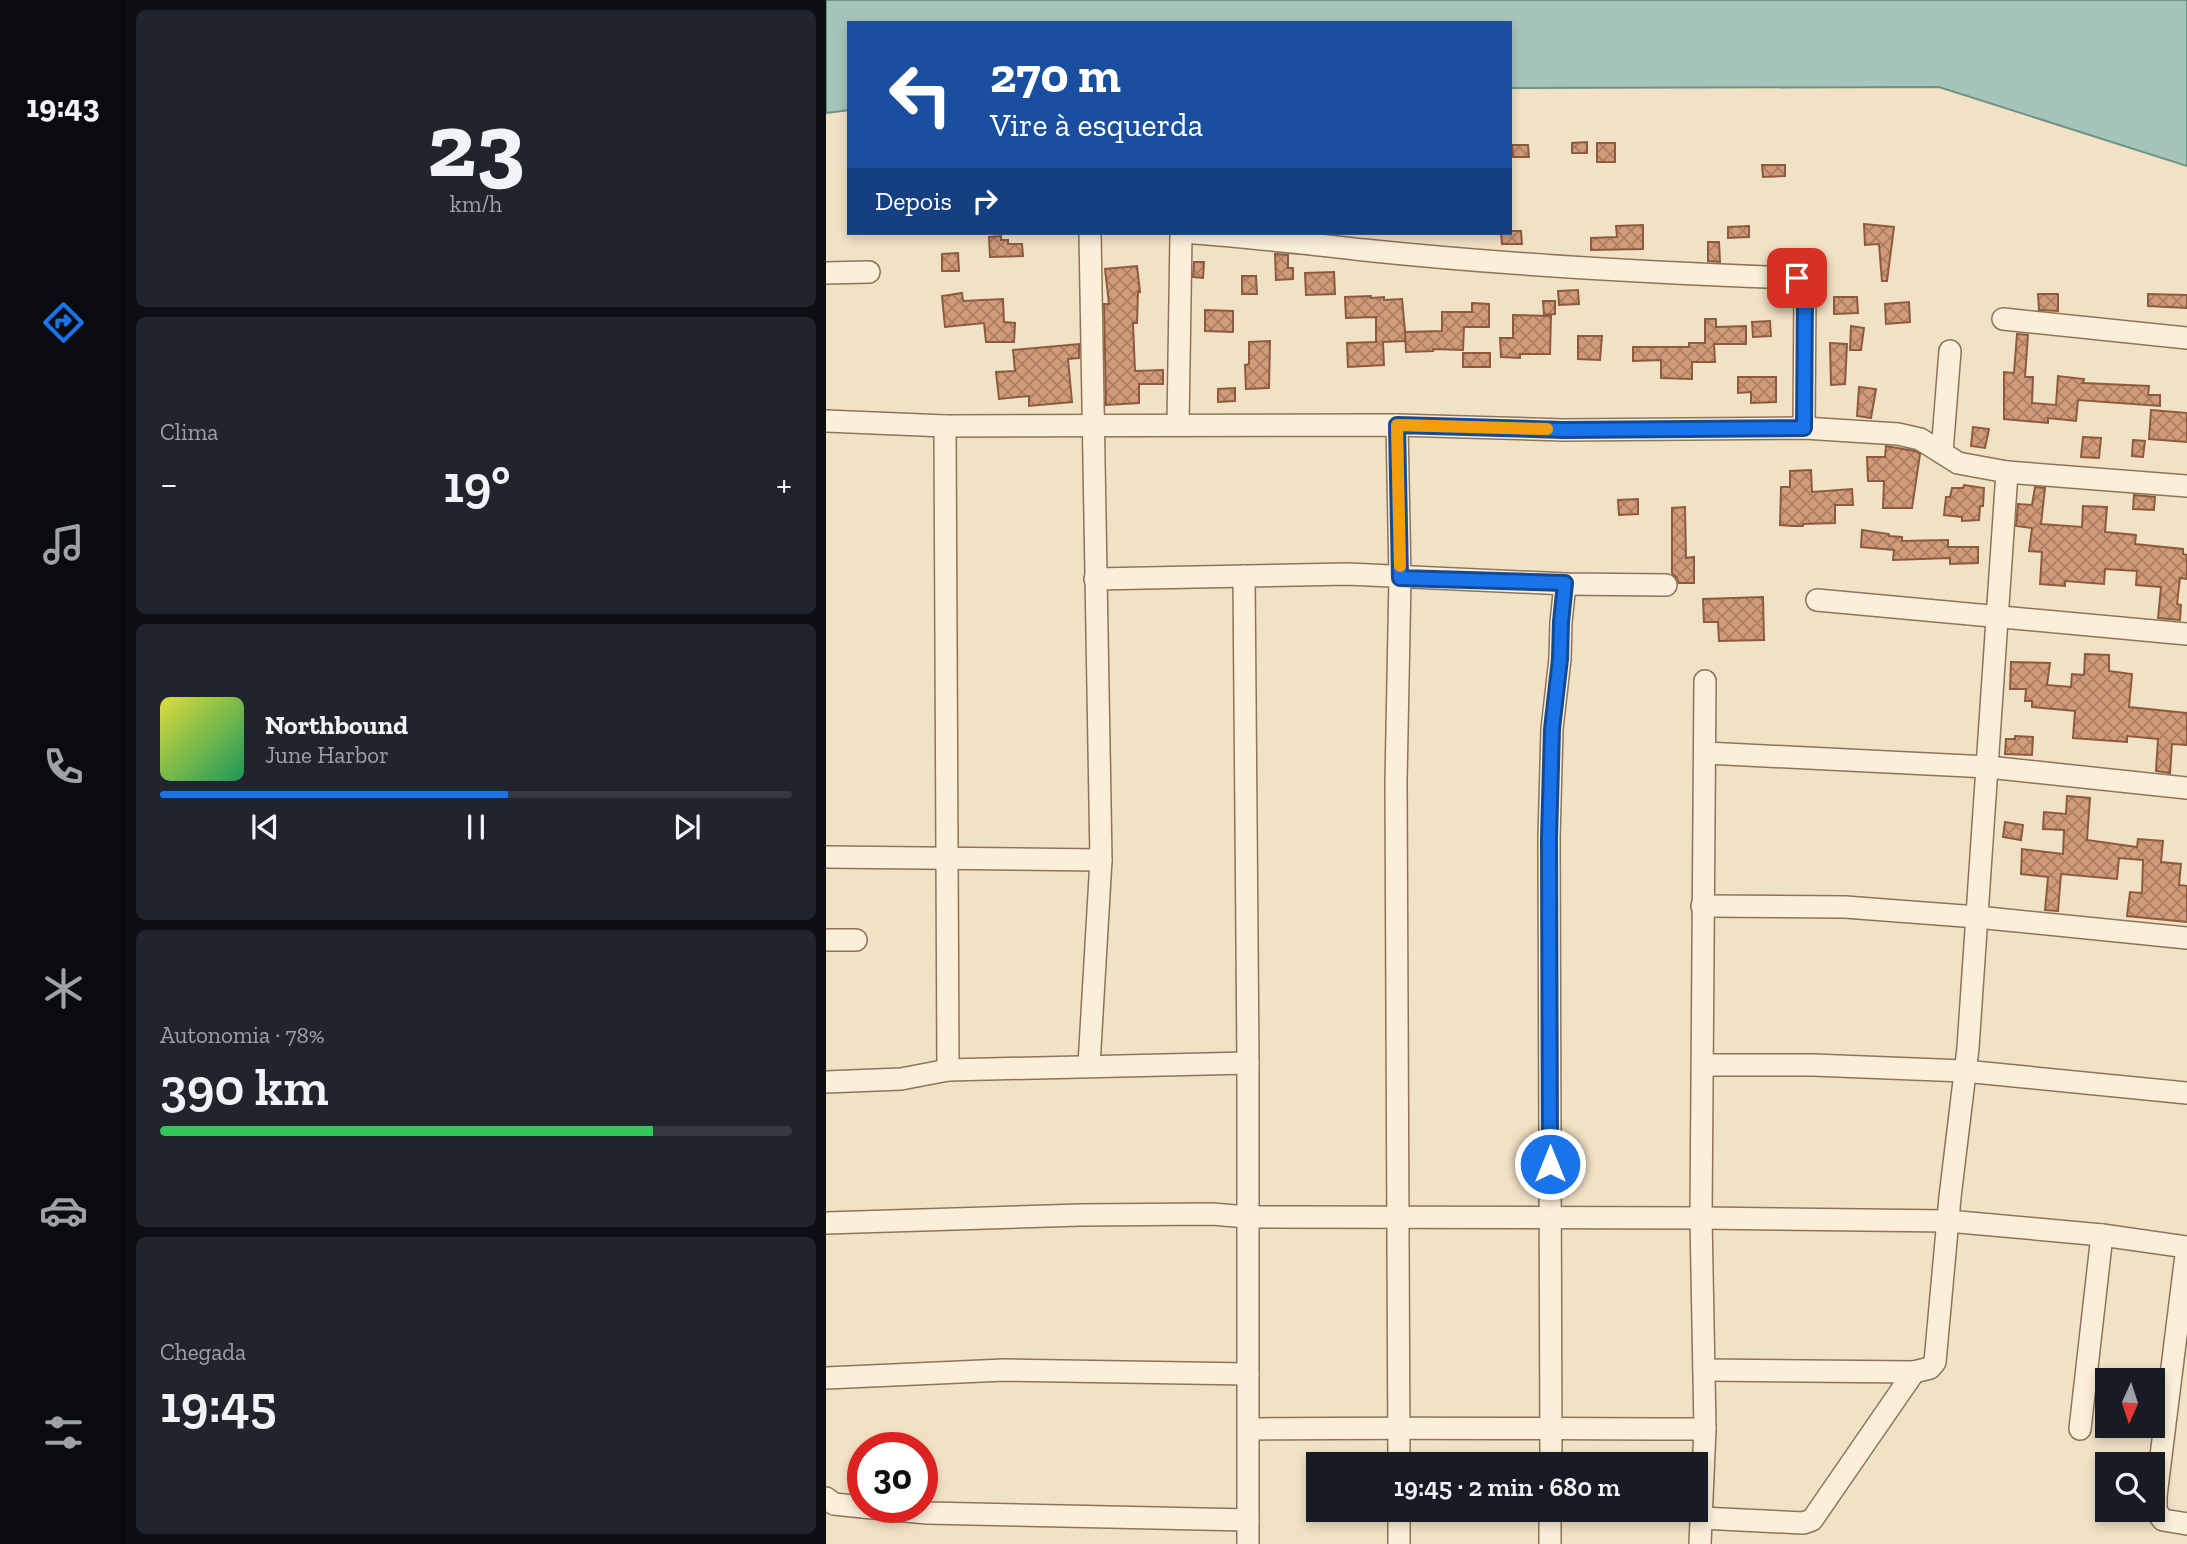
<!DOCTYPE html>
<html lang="pt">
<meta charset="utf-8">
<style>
body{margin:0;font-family:"Zilla Slab",serif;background:#20242c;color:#f1f3f6;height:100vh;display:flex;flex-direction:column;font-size:26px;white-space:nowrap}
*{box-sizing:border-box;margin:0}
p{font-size:23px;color:#9ea1a6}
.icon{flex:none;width:38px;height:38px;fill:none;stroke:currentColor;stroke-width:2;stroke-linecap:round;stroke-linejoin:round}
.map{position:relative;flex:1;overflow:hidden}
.panel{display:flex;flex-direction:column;gap:10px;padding:10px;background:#0d0f14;width:700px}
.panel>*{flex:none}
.top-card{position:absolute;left:21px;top:21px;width:665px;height:214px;border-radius:0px;box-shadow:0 4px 10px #0003;background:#1a4fa0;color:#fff;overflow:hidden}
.needle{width:46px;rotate:183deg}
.tools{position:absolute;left:1269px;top:1368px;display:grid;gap:14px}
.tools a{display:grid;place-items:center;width:70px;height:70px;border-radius:0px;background:#171b24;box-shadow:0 4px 10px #0003;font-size:35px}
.speed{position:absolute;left:21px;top:1432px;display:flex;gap:14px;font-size:35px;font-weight:700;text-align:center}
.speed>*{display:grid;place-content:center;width:91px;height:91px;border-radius:50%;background:#171b24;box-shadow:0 4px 10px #0003;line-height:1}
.speed .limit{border:10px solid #d22;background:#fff;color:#111}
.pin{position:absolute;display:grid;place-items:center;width:60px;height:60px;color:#fff;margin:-30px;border-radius:14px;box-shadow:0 4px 10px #0006}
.me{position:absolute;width:77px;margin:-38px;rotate:0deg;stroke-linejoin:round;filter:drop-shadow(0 0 5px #0008)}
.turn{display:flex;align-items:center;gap:24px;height:147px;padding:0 28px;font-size:32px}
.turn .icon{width:91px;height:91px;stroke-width:2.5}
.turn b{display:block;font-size:49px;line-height:60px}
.then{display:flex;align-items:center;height:66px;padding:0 28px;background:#0003;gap:14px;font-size:26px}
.big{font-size:52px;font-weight:600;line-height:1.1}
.panel .widget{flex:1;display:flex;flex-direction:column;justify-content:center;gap:10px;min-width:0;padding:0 24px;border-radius:10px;background:#20242c}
.panel .dial{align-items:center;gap:0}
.dial b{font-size:91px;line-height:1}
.song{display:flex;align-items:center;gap:21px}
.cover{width:84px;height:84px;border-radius:10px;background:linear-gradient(135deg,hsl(60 70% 55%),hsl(150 70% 35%))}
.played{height:7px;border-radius:4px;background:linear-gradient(90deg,#1a73e8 55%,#363941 55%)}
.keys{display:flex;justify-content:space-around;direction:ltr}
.heat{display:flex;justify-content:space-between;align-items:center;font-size:38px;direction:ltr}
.charge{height:10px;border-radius:5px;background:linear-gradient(90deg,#34c759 78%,#363941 0)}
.trip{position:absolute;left:480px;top:1452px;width:402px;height:70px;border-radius:0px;background:#171b24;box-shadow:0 4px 10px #0003;font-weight:600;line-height:70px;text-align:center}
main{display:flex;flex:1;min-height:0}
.dock{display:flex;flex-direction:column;width:126px;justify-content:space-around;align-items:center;background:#090b0e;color:#9ea1a6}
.dock .icon{width:49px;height:49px}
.dock .on{color:#1a73e8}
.dock b{font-size:32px;color:#f1f3f6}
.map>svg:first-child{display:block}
.water{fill:#a7c4ba;stroke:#6d9388;stroke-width:2}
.building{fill:url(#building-cross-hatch);stroke:#8e5a3e;stroke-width:2}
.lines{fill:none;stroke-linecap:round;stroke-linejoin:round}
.minor-casing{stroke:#8e735a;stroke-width:24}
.minor{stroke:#fbefd9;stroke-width:21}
.route-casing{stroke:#114b97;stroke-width:18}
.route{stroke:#1a73e8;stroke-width:12}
.slow{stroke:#f59e0b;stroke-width:12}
</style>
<main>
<nav class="dock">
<b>19:43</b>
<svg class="icon on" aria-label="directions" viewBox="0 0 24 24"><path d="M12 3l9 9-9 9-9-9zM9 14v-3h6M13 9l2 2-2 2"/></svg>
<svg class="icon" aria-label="music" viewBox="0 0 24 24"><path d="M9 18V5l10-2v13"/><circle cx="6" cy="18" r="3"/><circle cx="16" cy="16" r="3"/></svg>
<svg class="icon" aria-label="phone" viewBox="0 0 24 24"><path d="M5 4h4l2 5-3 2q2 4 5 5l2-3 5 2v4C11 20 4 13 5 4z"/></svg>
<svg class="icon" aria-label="climate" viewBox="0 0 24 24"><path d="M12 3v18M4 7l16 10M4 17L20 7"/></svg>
<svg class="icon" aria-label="car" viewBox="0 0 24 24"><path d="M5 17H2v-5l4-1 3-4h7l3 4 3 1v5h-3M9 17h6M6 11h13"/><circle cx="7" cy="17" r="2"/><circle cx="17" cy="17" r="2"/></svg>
<svg class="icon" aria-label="filters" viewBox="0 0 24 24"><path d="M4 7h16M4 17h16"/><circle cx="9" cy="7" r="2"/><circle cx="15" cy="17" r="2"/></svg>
</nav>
<section class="panel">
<div class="widget dial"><b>23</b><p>km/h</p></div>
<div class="widget"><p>Clima</p>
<div class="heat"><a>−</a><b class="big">19°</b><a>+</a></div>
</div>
<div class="widget">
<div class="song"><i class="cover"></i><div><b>Northbound</b><p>June Harbor</p></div></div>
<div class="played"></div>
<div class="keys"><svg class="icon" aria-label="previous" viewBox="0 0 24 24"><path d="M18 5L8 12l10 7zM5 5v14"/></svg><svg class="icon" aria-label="pause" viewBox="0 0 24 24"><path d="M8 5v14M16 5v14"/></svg><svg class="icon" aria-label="next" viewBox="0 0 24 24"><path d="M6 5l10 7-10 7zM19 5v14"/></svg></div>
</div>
<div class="widget"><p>Autonomia · 78%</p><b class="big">390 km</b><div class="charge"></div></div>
<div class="widget"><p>Chegada</p><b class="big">19:45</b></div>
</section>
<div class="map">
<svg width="1361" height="1544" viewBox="0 0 1361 1544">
<defs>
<pattern id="building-cross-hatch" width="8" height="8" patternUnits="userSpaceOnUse" patternTransform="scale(1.75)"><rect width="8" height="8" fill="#d19a79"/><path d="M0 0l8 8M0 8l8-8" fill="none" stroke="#ab7e63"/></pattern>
</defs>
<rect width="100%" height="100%" fill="#f1e2c5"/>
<!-- water -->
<path class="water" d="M0,0H1361V166L1113,87L684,88V23H23V110L0,113Z"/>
<!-- building -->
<g class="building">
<path d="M761,142V153H746V143Z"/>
<rect x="771" y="143" width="18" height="19"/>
<path d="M686,145H702L703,157H687Z"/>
<path d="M936,165H959V176L937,177Z"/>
<path d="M1038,224L1068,227L1061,281H1056L1053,244L1039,245Z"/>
<path d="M817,225V249L765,250V238L791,237L790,226Z"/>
<path d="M923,226V237L902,238V227Z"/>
<path d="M684,231H695L696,244H676L675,233Z"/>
<path d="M175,236V240H182V244H196L197,256L164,257L163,237Z"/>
<path d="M882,242H893L894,262L882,261Z"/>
<path d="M132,253L133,271H116V254Z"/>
<path d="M449,254L462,255V268H467V279L450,280Z"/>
<path d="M368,262H378L377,278L367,277Z"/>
<path d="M311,266L314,292H312L311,323H307L309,371L337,370V384H313V403L280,405L278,304H283L279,269Z"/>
<path d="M508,272L509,294L480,295L479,273Z"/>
<path d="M416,276H430L431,294H416Z"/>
<path d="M752,290L753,304L733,305L732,291Z"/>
<path d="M136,293L137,301L177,299L178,322L189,323L188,342H160L158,323L119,327L116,296Z"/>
<path d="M1212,294H1232V311L1213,310Z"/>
<path d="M1322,294L1361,295V308L1322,306Z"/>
<path d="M545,296V298L558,297V300L576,299L580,341L557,342L558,365L522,367L521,343L550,342V317L520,318L519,297Z"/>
<path d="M1008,297H1031L1032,313L1008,314Z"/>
<path d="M717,301H729V314L718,315Z"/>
<path d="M1083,302L1084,322L1060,324L1059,304Z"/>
<path d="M646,303L663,304V327H638L637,350L607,349V351L580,352L579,332L616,331V312H646Z"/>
<path d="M379,310L407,311V332L379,331Z"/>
<path d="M687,315L725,316L724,354H694V358L675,357L674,338H687Z"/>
<path d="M879,319H890V327L920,326V344H888L889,362H866V379L835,378V360L807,361V347H863V343H879Z"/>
<path d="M944,321L945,336L927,337L926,322Z"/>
<path d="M1025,326L1038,328L1035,350H1024Z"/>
<path d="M1191,334L1202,335L1199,377H1207L1206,403L1230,405L1232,376L1258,379L1257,383L1323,386L1322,395H1334V406L1252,400L1250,421L1222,418V423L1178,419V372L1188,373Z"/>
<path d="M752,336H776L774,360L752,359Z"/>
<path d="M444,341L443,388L420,389L419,365L423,364V342Z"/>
<path d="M1004,343L1021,344L1019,384L1005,385Z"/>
<path d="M253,344V358L242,359L246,402L203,406V396L173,399L170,372L189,371L187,350Z"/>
<rect x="637" y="353" width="27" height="14"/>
<path d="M912,377H950V402L925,403V392L912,393Z"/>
<path d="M1033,387L1050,389L1045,418L1031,416Z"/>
<path d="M409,388V401L392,402V389Z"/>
<path d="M1325,410L1361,413V442L1323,439Z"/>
<path d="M1147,427L1163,429L1159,448L1145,446Z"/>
<path d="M1257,437L1275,438L1273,458L1255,457Z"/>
<path d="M1307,440L1319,441L1317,457L1306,456Z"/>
<path d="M1060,446L1089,451L1094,454L1086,508H1057L1058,481H1042L1041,457H1059Z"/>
<path d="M985,470L986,492L1026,489L1027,505H1009V523L977,524V526H967L954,525L955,487H964V471Z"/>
<path d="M1138,485L1158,488L1157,506H1154L1153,520L1136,521V517L1118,515L1120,497H1124L1126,488H1137Z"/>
<path d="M1209,487L1219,488L1215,524L1256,527L1257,506L1281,507L1279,532L1310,535L1309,544L1357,549V554L1361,555V579L1354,578L1351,604L1355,605L1354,620L1332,618L1335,587L1310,585L1311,571L1279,569L1278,584L1239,581V586L1214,584L1216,552L1203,551L1206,528L1190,526L1192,504L1206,505Z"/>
<path d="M1308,495L1329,497L1328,510L1307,509Z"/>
<path d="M812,499V514L793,515L792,500Z"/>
<path d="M859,507L860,558L868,557V583H853L851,578L846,573V508Z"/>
<path d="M1036,530L1063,534V536L1076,537V541L1122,540V547H1152V563L1124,564V558L1067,560L1068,550L1035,547Z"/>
<path d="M937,597L938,640L893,641L892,622H878L877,599Z"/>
<path d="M1259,654L1283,655V671L1306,674L1303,707L1361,713V745L1346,744L1344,773L1330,771L1332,739L1301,736V742L1247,738L1249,711L1206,707V701H1199L1200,689H1184L1185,662L1224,663L1221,685L1245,687L1246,674L1258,675Z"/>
<path d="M1189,736L1207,737L1206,755L1179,754L1180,739H1189Z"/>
<path d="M1241,796L1264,798L1261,840L1311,847L1312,839L1337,841L1335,862L1355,864L1353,885L1361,886V922L1301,916L1304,892L1316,893L1317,860L1293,858L1291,879L1235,874L1232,911L1219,910L1222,877L1195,874L1196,849L1237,854L1238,830L1217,829L1218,812L1240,814Z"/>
<path d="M1179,822L1197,825L1195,840L1177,837Z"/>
</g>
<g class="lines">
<!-- minor casing -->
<g class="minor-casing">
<g id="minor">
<path d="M369,233C426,237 481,244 538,250C682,265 827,273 971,278L977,282L979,290L978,428"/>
<path d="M0,273L43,272"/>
<path d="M1177,319L1361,338"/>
<path d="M0,421L119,426L571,425L738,430L978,428L1072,434L1094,439L1132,463L1181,472L1361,486"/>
<path d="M352,424L355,235L357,233"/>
<path d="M571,425L574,578L570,782L573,1465"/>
<path d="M119,426L122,1070"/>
<path d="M1116,452L1124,351"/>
<path d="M418,576L422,1063V1544"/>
<path d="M269,579L522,574L739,584L840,585"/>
<path d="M991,600L1361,634"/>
<path d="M880,753L1162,767L1361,788"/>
<path d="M0,857L275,860"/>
<path d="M876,906L1019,907L1151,917L1361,938"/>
<path d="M0,940H30"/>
<path d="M263,1065L275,860L264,233"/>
<path d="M877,1065H987L1138,1071L1361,1093"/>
<path d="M0,1082L75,1079L122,1070L422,1063"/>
<path d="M0,1223L254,1215L386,1214L421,1217L875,1218L1122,1221L1276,1235L1361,1247L1330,1496V1511L1337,1520L1361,1524"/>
<path d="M878,1370L1088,1372"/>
<path d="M0,1378L178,1370L422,1374"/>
<path d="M423,1429C575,1427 727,1429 879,1429"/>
<path d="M1254,1429L1276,1235"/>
<path d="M725,1465L723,838L726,729L734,659L735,622L739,584"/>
<path d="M0,1498L8,1504L37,1507"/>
<path d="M37,1507L101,1513L422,1520"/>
<path d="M875,1518L977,1523L986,1520L1088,1372L1104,1368L1109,1362L1124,1197L1142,1048L1181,472"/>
<path d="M573,1544V1510"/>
<path d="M724,1544V1510"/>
<path d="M874,1544L879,1429L875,1218L879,681"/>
</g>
</g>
<!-- minor -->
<use href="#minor" class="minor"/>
</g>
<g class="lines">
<!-- route casing -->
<g class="route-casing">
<path id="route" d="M724,1164L723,838L726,729L734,659L735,622L739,583L574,578L571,425L738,430L978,428L979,290L977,282L971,278"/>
</g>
<!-- route -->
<use href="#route" class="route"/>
<!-- slow -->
<path class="slow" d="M574,566L571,425L721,429"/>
</g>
</svg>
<div class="tools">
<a><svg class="needle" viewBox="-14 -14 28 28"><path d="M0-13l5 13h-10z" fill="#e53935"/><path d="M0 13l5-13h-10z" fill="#9ea1a6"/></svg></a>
<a><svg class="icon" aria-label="search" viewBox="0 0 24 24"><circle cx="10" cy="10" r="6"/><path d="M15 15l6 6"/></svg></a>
</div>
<div class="speed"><div class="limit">30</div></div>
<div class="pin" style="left:971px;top:278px;background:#d93025"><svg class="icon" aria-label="arrive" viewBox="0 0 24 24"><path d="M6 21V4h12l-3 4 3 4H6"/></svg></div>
<svg class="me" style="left:724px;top:1164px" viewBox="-20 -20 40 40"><circle r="17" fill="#1a73e8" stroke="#fff" stroke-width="3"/><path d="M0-11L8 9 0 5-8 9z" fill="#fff"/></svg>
<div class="trip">19:45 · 2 min · 680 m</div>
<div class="top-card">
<div class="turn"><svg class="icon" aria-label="left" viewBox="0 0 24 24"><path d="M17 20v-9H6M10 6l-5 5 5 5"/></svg><div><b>270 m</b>Vire à esquerda</div></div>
<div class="then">Depois<svg class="icon" aria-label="right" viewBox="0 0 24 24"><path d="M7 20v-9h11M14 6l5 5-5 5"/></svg></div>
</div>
</div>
</main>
